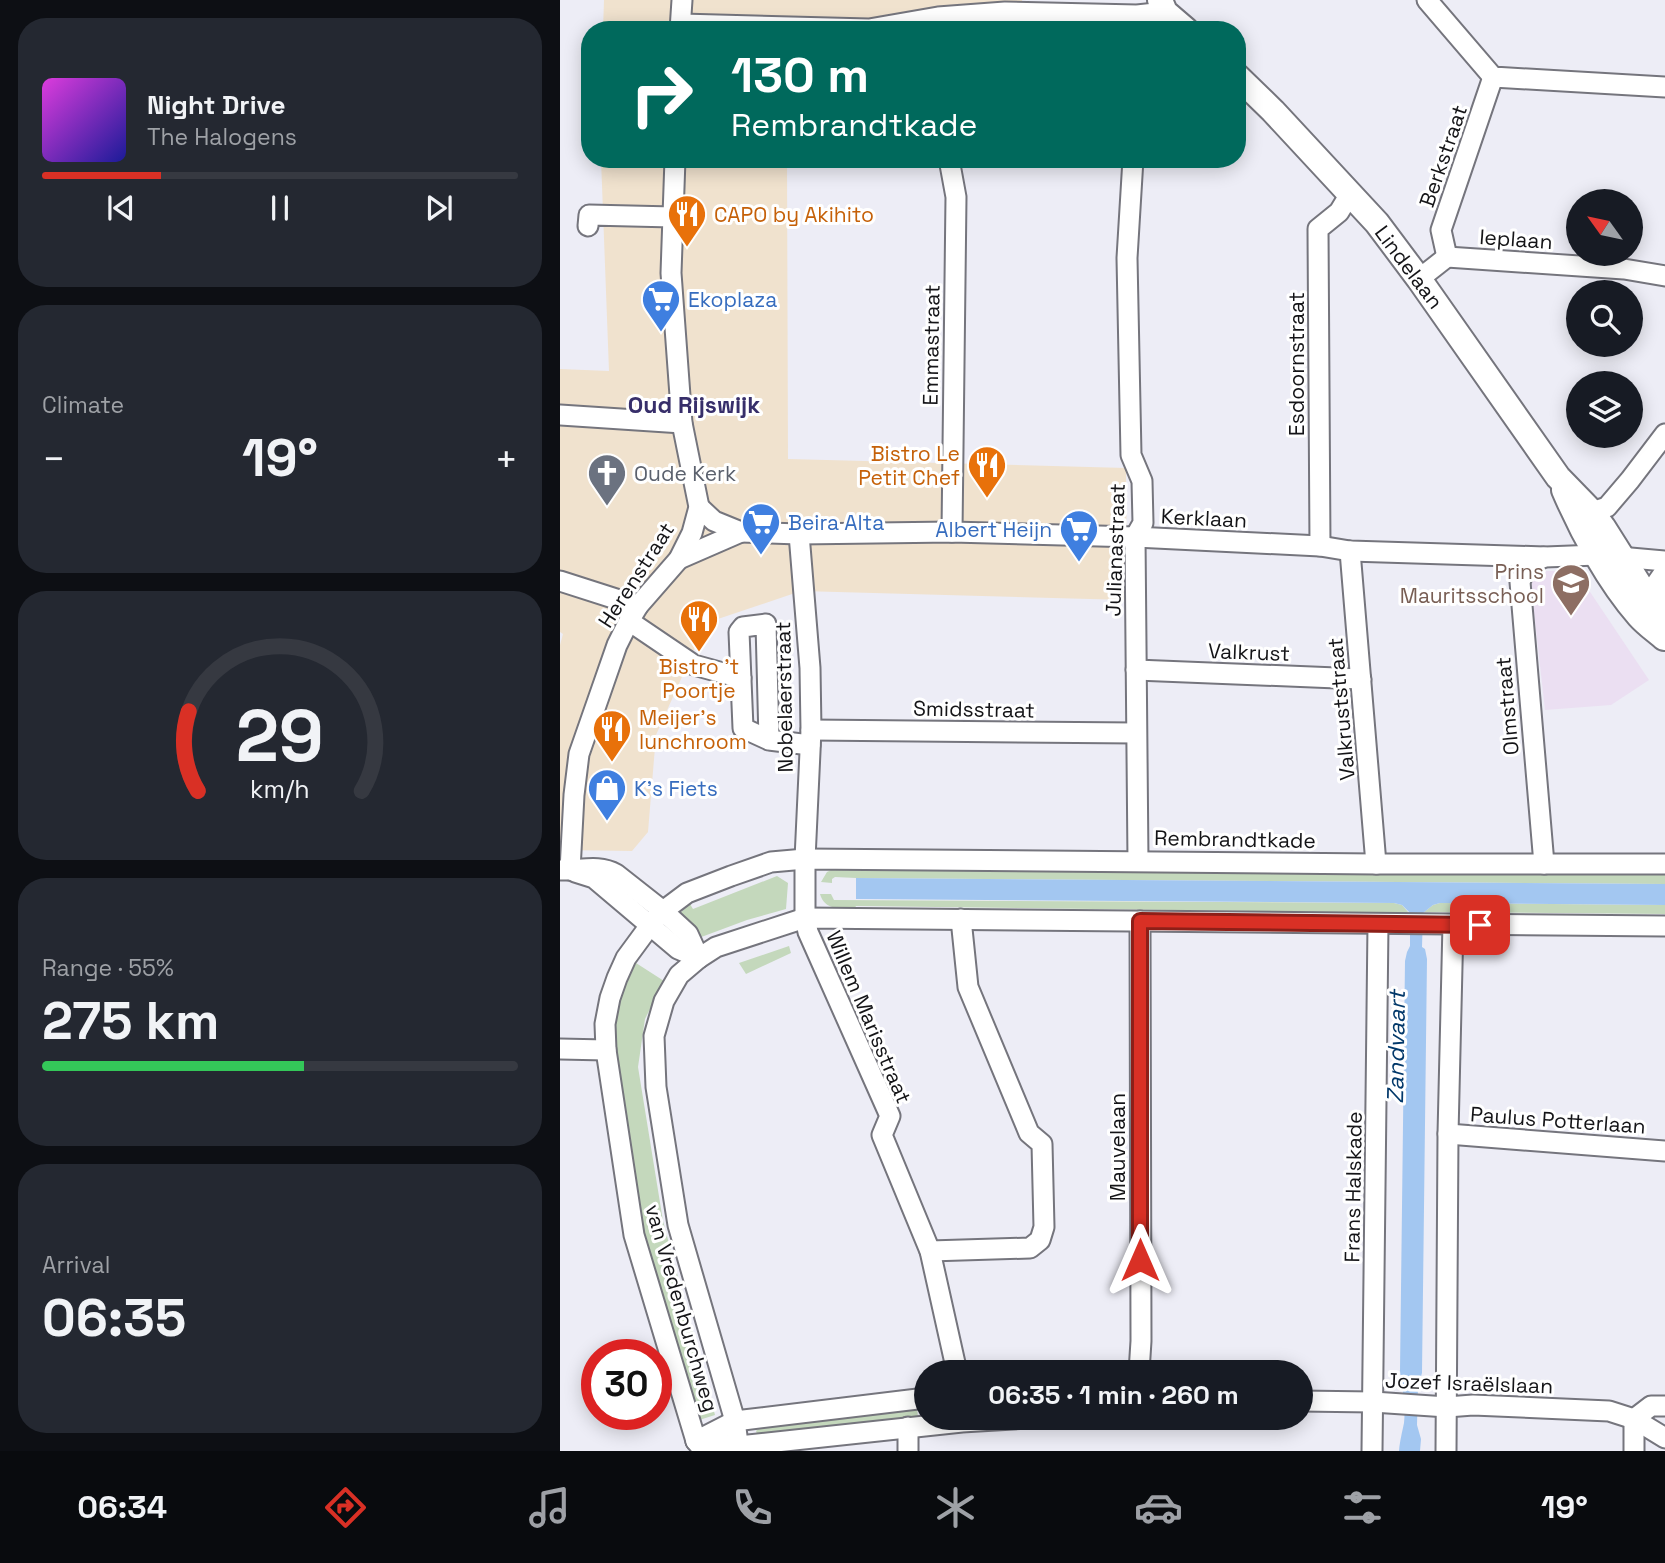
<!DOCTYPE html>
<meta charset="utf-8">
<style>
body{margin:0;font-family:"Space Grotesk",sans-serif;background:#242831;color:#f1f3f6;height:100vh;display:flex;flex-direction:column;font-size:26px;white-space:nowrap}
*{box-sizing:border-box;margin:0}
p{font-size:23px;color:#9ea1a6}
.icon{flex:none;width:38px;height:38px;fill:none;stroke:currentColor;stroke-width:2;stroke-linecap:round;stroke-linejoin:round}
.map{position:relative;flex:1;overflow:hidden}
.side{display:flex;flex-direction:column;gap:18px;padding:18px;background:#0d0f14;width:560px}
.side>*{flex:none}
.guide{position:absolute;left:21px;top:21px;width:665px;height:147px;border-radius:28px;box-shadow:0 4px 18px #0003;background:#00695c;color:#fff;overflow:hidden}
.needle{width:46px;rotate:303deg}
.buttons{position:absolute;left:1006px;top:189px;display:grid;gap:14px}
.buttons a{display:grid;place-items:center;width:77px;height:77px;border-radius:50%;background:#171b24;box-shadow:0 4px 18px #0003;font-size:35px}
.speed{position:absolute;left:21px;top:1339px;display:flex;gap:14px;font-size:35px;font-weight:700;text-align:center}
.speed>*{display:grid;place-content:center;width:91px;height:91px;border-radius:50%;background:#171b24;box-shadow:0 4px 18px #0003;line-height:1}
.speed .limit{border:10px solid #d22;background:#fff;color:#111}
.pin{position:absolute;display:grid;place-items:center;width:60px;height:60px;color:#fff;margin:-30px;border-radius:14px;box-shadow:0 4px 10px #0006}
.me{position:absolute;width:77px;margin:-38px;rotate:0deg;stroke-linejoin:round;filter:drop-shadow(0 0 5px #0008)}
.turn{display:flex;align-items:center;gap:24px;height:147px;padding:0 35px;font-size:32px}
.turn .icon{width:91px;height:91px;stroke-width:2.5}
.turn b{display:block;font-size:49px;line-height:60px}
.big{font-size:52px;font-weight:800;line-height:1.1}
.side .widget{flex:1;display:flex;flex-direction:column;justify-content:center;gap:10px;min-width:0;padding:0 24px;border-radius:28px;background:#242831}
.side .dial{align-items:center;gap:0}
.dial svg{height:182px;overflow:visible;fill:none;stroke:#363941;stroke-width:7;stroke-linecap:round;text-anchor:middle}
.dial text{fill:#f1f3f6;stroke:none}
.song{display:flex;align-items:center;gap:21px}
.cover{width:84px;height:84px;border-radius:10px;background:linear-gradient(135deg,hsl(300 70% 55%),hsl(240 70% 35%))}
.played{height:7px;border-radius:4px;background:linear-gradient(90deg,#d93025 25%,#363941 25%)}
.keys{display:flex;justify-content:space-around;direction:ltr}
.heat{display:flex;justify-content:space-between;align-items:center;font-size:38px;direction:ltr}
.charge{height:10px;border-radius:5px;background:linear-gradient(90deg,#34c759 55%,#363941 0)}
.trip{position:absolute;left:354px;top:1360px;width:399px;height:70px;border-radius:35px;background:#171b24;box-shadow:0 4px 18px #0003;font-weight:800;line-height:70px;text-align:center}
.dock{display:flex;height:112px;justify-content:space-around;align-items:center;background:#090b0e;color:#9ea1a6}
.dock .icon{width:49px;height:49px}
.dock .on{color:#d93025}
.dock b{font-size:32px;color:#f1f3f6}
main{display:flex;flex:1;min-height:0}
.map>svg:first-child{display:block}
.commercial{fill:#f0e2ce}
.education{fill:#ebdff2}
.green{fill:#c4d8bc}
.water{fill:#a3c7f1}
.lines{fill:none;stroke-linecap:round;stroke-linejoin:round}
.minor-casing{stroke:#75757d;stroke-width:23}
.major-casing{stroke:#75757d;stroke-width:28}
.minor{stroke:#fff;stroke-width:19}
.major{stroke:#fff;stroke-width:24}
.route-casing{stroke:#8d1f18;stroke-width:18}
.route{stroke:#d93025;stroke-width:12}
.labels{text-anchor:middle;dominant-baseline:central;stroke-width:6;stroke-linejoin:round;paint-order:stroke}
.street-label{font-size:21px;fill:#141417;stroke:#fff}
.food-label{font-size:21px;fill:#c56008;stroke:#fff;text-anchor:start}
.shop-label{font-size:21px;fill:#366cbe;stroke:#fff;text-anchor:start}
.worship-label{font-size:21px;fill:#5b616d;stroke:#fff;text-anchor:start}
.education-label{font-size:21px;fill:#785e54;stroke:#fff;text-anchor:end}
.neighbourhood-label{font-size:23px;font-weight:bold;fill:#372e6a;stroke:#fff}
.water-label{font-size:23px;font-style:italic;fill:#02386a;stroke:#fff}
</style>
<main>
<section class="side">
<div class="widget">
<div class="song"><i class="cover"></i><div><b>Night Drive</b><p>The Halogens</p></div></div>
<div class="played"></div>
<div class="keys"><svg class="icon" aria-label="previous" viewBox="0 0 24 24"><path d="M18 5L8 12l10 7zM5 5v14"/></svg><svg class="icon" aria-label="pause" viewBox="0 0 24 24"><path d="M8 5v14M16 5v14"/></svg><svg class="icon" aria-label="next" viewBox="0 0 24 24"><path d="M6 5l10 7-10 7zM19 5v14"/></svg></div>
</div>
<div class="widget"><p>Climate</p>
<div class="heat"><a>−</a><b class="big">19°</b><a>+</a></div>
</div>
<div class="widget dial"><svg viewBox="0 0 100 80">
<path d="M14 69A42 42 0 1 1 86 69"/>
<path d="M14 69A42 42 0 0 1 10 34" stroke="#d93025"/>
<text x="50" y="56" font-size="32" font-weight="700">29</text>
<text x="50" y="72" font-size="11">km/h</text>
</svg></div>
<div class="widget"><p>Range · 55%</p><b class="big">275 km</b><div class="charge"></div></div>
<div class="widget"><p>Arrival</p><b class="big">06:35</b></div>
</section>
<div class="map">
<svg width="1105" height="1451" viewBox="0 0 1105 1451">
<rect width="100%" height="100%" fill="#ededf6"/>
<!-- commercial -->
<g class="commercial">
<path d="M44,0H462V30H43Z"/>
<path d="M41,159H227L228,459L566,468L567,600L241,591L146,623L96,735L88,832L72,851L0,850V645L3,634L0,632V369L49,371Z"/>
</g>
<!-- education -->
<path class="education" d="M986,571H1016L1089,680L1051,705L985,710L971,585L975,575Z"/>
<!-- green -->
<g class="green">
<path d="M271,870L1105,875V884L296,878L275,877L272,879V883L261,882L267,872Z"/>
<path d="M217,876L228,883L226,909L187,920L136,939L119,914L130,904L133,909Z"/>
<path d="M260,894H271L274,900L834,903L842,905L849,913L296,906L295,908C280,908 265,911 260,894Z"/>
<path d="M880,903L1105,905V914L864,912L873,905Z"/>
<path d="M229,946L231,953L186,974L179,963Z"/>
<path d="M76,963L104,981L85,1019L78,1067L103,1221L155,1415L136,1421L86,1252L53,1044L58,1002Z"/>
<path d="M357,1406L358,1419L198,1437L196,1431L201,1426Z"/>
</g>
<!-- water -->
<path class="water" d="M296,878L1105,884V905L880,903L873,905L863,913L862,947L865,949L867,959L862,1373L858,1386L857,1425L861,1439L860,1451H839C840,1440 842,1433 844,1423C846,1405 842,1388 840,1371L845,961L847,952L850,946V913L842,905L834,903L296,899Z"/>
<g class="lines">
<!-- minor casing -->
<g class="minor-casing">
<g id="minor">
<path d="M867,0L933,77L1105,87"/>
<path d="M121,24L309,29L378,17L445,12L577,15L605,12L598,30"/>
<path d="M120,30L122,0"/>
<path d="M389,159L396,197L392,532"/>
<path d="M573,159L567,258L571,455L582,481L583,523L575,537L578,861"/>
<path d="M28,226L29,215L113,217"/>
<path d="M887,257L1064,269L1105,276"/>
<path d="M887,257L881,230L933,77"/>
<path d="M859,279L887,257"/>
<path d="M0,415L122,423"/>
<path d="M139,507L154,521L181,532L239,534L392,532L575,537L760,546L790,551L985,557L1037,555L1105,561"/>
<path d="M1032,512L1047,507L1070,480L1105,434"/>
<path d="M239,534L250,668L251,730L245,859V918L248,932L330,1116L322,1135L370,1251L397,1372"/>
<path d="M760,546L758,229L779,212L790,194"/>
<path d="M790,551L816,864"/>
<path d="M119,559L181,532"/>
<path d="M0,581L78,606"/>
<path d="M1096,611V584L1105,571"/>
<path d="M69,621L134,665L181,678"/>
<path d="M576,670L801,679"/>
<path d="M251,730L576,733"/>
<path d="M209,740L183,728L179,632L183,627L206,624L209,740L250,745"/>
<path d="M984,864L960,582L966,567L984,557"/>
<path d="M0,870C20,871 38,864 56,874L103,911L128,934L139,958"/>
<path d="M10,870L14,795L19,754L41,691L57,645L69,621L78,606L119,559L132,533L139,507L122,423L111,273L115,159"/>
<path d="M15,872L34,878L118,949L139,958"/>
<path d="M0,1049L46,1050"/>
<path d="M888,1134L1105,1151"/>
<path d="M370,1251L470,1248L480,1240L484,1227L482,1144L469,1133L408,987L401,919"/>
<path d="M579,1372L581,1341L580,921"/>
<path d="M740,1401L813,1402L887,1407L913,1405L1049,1411L1074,1419L1105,1438"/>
<path d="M1074,1419L1091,1406H1105"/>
<path d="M136,1441L179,1446L402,1422L468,1418"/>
<path d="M136,1441L175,1421L366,1398"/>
<path d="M144,1451L136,1441L74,1235L46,1050L45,1024L50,998L57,978L66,958L91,924L103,911L127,893L171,876L211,862L245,859L816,864H1105"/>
<path d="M179,1451L175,1421L118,1225L96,1087L94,1036L104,1001L119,975L139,958L156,947L245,918L1105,926"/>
<path d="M348,1451V1427"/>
<path d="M812,1451L818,924"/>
<path d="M886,1451L888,1134L893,924"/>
<path d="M1074,1451V1419"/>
</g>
</g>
<!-- major casing -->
<g class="major-casing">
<g id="major">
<path d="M600,0L605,12L626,30"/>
<path d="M677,76L713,111L817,223L859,279L998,477L1032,512L1043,527L1096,611L1105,631"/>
<path d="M1004,490C1022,532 1049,582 1079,616C1086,624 1096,631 1104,638"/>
</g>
</g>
<!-- minor -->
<use href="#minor" class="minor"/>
<!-- major -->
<use href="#major" class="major"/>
</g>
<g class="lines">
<!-- route casing -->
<g class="route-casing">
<path id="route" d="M580,1260V921L920,925"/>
</g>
<!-- route -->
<use href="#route" class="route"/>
</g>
<!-- icons -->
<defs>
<g id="restaurant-pin" transform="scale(2.0125)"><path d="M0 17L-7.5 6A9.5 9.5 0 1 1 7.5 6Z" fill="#e8710a" stroke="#fff"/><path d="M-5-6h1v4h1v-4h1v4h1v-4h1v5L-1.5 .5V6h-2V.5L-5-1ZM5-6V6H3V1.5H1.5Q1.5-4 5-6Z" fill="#fff"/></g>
<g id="supermarket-pin" transform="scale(2.0125)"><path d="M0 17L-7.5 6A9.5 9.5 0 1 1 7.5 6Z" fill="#3f7fe0" stroke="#fff"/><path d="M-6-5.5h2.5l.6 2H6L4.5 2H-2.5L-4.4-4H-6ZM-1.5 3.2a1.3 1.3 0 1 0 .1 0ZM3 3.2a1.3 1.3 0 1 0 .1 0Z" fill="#fff"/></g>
<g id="church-pin" transform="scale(2.0125)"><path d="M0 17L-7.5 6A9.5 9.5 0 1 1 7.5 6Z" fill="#6b7280" stroke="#fff"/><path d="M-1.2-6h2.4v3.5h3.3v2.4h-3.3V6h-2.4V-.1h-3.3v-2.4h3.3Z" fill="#fff"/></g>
<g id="school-pin" transform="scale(2.0125)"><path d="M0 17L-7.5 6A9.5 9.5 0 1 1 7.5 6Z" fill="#8d6e63" stroke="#fff"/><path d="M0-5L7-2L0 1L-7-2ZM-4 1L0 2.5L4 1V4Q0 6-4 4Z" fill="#fff"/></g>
<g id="shop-pin" transform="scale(2.0125)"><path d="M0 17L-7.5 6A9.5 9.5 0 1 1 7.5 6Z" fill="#3f7fe0" stroke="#fff"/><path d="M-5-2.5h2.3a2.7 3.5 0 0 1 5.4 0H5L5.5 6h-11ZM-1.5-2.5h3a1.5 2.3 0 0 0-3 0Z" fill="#fff"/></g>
</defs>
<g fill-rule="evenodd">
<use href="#restaurant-pin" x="127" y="214"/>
<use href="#supermarket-pin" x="101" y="299"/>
<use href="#restaurant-pin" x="427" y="465"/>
<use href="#church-pin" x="47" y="473"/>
<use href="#supermarket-pin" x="201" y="522"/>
<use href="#supermarket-pin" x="519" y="529"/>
<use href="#school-pin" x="1011" y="583"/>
<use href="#restaurant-pin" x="139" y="619"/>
<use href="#restaurant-pin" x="52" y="729"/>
<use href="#shop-pin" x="47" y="788"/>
</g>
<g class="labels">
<!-- street labels -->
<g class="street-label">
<text transform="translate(883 156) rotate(-71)">Berkstraat</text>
<text transform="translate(956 239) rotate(4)">Ieplaan</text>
<text transform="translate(849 267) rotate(53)">Lindelaan</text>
<text transform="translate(371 345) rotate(-89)">Emmastraat</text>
<text transform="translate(736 364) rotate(-90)">Esdoornstraat</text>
<text transform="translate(644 518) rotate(3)">Kerklaan</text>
<text transform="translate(555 550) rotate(-88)">Julianastraat</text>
<text transform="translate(76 575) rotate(-57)">Herenstraat</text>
<text transform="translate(689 652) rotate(2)">Valkrust</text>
<text transform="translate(224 697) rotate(-91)">Nobelaerstraat</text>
<text transform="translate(947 706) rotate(-95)">Olmstraat</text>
<text transform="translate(414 709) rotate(1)">Smidsstraat</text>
<text transform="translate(781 709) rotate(-95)">Valkruststraat</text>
<text transform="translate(675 839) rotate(1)">Rembrandtkade</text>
<text transform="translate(309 1017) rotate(67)">Willem Marisstraat</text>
<text transform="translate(998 1120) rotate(4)">Paulus Potterlaan</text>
<text transform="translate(557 1147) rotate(-90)">Mauvelaan</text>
<text transform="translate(793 1187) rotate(-89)">Frans Halskade</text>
<text transform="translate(122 1308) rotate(74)">van Vredenburchweg</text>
<text transform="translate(909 1383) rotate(2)">Jozef Israëlslaan</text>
</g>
<!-- food labels -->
<g class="food-label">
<text x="154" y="214">CAPO by Akihito</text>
<text x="400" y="453" text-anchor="end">Bistro Le<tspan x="400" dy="24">Petit Chef</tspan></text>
<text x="139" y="666" text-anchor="middle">Bistro 't<tspan x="139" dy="24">Poortje</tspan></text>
<text x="79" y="717">Meijer's<tspan x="79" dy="24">lunchroom</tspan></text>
</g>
<!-- shop labels -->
<g class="shop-label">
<text x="128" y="299">Ekoplaza</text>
<text x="228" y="522">Beira Alta</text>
<text x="492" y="529" text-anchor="end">Albert Heijn</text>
<text x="74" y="788">K's Fiets</text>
</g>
<!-- worship labels -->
<g class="worship-label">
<text x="74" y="473">Oude Kerk</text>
</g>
<!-- education labels -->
<g class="education-label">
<text x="984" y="571">Prins<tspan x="984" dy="24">Mauritsschool</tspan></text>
</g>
<!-- neighbourhood labels -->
<g class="neighbourhood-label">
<text x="134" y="405">Oud Rijswijk</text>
</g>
<!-- water labels -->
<g class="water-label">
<text transform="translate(836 1047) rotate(-89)">Zandvaart</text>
</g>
</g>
</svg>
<div class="buttons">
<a><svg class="needle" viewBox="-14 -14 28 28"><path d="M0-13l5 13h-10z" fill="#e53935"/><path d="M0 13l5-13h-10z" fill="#9ea1a6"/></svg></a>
<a><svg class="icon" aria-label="search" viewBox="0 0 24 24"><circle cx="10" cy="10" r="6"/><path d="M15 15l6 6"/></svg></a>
<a><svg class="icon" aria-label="layers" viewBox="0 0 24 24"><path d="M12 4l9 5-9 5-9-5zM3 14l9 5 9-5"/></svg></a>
</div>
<div class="speed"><div class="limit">30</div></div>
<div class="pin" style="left:920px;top:925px;background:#d93025"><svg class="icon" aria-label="arrive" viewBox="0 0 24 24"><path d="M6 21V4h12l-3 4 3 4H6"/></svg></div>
<svg class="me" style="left:580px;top:1260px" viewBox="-20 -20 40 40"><path d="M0-17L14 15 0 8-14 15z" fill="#d93025" stroke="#fff" stroke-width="4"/></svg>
<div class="trip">06:35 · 1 min · 260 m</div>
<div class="guide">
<div class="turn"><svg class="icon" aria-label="right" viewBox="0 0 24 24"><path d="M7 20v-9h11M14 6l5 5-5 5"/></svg><div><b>130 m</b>Rembrandtkade</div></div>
</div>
</div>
</main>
<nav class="dock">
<b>06:34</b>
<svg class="icon on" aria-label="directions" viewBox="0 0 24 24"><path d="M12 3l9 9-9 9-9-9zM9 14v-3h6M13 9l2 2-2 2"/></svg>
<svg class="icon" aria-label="music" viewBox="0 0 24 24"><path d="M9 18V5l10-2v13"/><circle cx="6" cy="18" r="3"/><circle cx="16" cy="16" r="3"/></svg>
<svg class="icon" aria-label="phone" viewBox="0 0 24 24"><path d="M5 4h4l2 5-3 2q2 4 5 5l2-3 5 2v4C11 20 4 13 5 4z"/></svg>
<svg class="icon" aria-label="climate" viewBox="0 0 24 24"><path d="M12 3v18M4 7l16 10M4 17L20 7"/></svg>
<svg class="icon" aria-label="car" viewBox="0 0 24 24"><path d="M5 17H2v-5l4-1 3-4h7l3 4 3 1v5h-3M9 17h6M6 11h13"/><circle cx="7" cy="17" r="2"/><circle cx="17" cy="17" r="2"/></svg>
<svg class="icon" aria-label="filters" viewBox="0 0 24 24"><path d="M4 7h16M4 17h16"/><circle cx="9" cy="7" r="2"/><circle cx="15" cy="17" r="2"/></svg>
<b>19°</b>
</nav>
